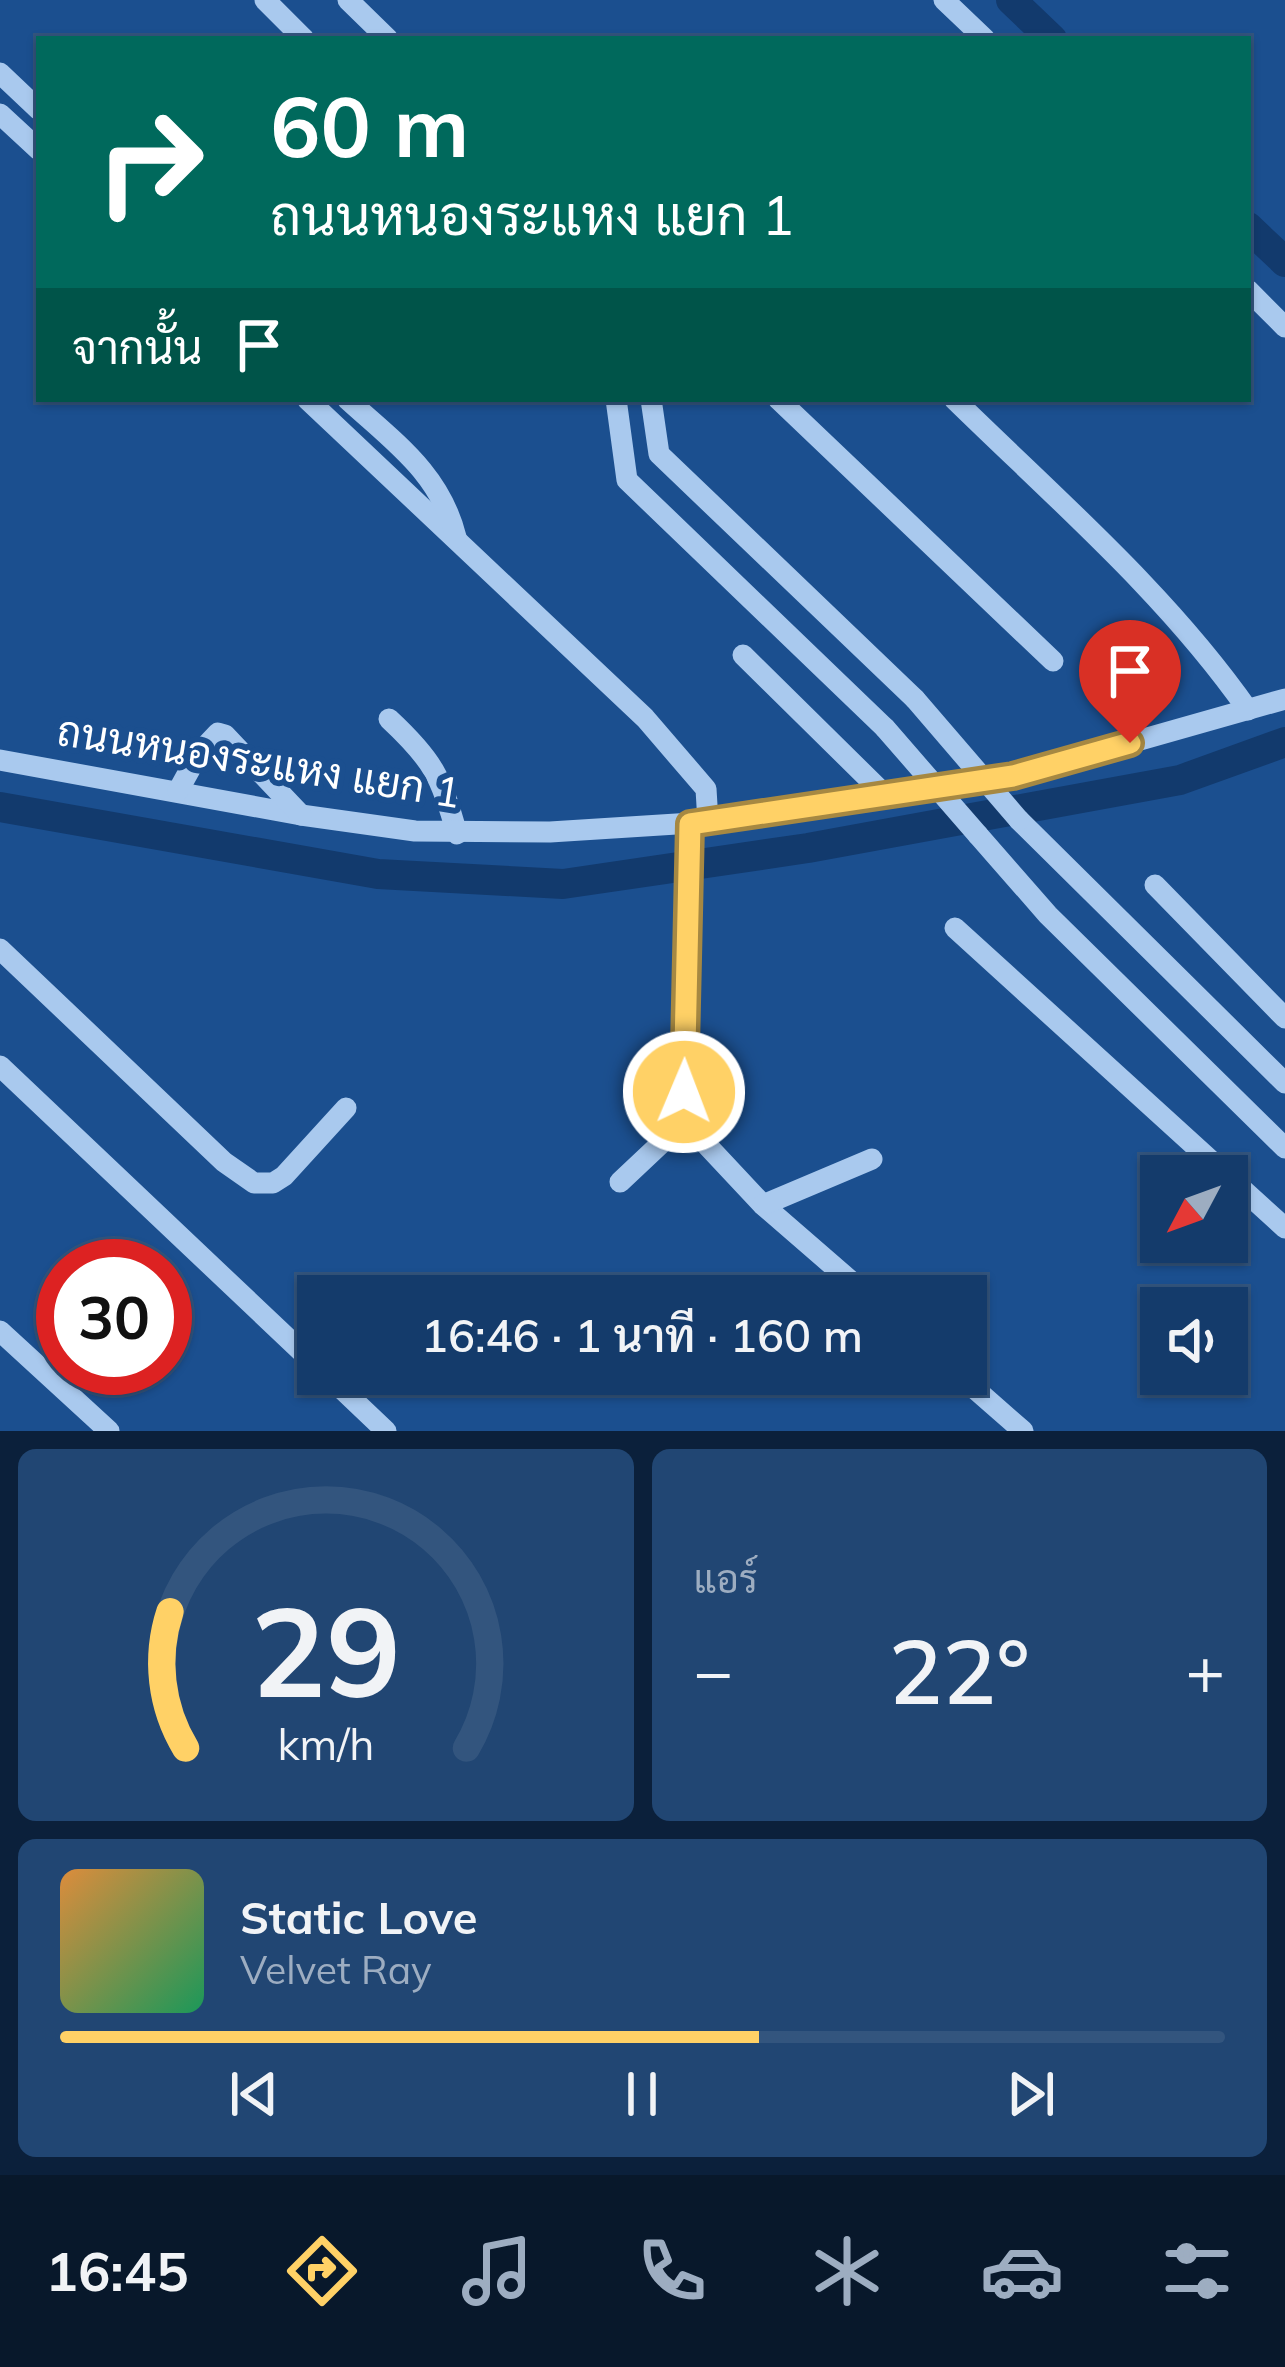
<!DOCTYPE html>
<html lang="th">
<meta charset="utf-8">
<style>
body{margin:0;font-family:Mulish,Sarabun,sans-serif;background:#214673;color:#f1f3f6;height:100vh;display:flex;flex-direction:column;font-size:45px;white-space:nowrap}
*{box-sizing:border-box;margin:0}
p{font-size:39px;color:#9dadc1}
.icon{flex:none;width:66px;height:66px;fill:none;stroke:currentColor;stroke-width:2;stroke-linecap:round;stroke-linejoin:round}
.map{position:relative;height:1431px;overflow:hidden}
.side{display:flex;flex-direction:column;gap:18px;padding:18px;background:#0b203b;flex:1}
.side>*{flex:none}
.guide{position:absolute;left:36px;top:36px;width:1215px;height:366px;border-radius:0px;box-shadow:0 3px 9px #0004,0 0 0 3px #33557e;background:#00695c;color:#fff;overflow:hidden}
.needle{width:78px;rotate:229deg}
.tools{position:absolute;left:1140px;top:1155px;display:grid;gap:24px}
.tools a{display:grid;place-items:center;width:108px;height:108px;border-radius:0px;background:#143b6b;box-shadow:0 3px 9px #0004,0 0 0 3px #33557e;font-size:60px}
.speed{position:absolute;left:36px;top:1239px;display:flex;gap:24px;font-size:60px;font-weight:700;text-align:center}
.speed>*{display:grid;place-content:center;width:156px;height:156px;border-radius:50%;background:#143b6b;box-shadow:0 3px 9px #0004,0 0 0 3px #33557e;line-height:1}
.speed .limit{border:18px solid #d22;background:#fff;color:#111}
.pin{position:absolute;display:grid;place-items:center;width:102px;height:102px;color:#fff;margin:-123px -51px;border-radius:50% 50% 50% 0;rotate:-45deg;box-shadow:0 0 12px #0007}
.pin .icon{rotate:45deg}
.me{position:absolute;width:132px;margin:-66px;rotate:1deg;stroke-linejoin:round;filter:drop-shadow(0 0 9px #0008)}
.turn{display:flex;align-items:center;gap:42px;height:252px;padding:0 36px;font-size:54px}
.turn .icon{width:156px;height:156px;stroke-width:2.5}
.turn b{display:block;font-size:84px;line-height:102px}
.then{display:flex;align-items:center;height:114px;padding:0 36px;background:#0003;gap:24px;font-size:45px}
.big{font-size:90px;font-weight:600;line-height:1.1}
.side .tile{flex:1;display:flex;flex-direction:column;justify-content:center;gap:18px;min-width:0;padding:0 42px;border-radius:18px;background:#214673}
.side .dial{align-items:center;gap:0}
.dial svg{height:312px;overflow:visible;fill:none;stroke:#33557e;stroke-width:7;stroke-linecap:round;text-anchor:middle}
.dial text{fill:#f1f3f6;stroke:none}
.song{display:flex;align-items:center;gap:36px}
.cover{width:144px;height:144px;border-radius:18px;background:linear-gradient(135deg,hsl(30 70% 55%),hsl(150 70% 35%))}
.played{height:12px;border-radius:6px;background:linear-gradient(90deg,#ffd166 60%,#33557e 60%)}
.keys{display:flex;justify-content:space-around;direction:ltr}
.heat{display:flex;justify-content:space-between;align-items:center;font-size:66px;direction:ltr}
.side .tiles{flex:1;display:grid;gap:18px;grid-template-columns:1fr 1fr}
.tile:last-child{grid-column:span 2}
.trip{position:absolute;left:297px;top:1275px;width:690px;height:120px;border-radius:0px;background:#143b6b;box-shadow:0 3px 9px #0004,0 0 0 3px #33557e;font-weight:600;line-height:120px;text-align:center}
.menu{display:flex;height:192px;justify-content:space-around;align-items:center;background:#08182b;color:#9dadc1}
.menu .icon{width:84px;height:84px}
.menu .active{color:#ffd166}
.menu b{font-size:54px;color:#f1f3f6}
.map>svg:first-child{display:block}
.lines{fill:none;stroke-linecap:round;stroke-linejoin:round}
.canal{stroke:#123a6d;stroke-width:30}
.minor{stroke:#a9c9ee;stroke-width:21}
.minor-bridge{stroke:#a9c9ee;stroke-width:21}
.route-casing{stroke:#a68842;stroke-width:30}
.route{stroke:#ffd166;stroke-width:21}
.labels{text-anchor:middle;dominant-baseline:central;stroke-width:12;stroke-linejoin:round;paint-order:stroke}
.street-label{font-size:42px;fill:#fff;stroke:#1b4f8f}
</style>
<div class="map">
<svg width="1285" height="1431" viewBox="0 0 1285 1431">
<rect width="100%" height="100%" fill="#1b4f8f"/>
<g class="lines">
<!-- canal -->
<g class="canal">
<path d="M1011,0L1052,39"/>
<path d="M1248,227L1285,262"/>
<path d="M0,807L378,874L563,884L808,848L1180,780L1285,742"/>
</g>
<!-- minor -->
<g class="minor">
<path d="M265,0L304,39"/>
<path d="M348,0L388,39"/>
<path d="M944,0L985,39"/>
<path d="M0,73L39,110"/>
<path d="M0,114L39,150"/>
<path d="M1248,290L1285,327"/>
<path d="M307,399L645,718L706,789L708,822"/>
<path d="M347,399C394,442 440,473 456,537"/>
<path d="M616,399L627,480L885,728"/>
<path d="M651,399L659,454L915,699"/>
<path d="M778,399L1053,661"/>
<path d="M954,399C1056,499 1166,593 1248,710"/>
<path d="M743,655L883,793"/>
<path d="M389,719C433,760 441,776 457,834"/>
<path d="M0,760L301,815L415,831L550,832L708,822L1013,776L1285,699"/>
<path d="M178,791L199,753L218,733L225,735L301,815"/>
<path d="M1019,820L1285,1083"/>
<path d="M690,824L684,1092L688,1118L703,1141L763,1205L868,1296"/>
<path d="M978,835L1048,915L1285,1148"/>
<path d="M1155,885L1285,1018"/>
<path d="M955,928L1285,1228"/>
<path d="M0,949L224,1162L254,1183H273L284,1176L346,1108"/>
<path d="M0,1066L318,1367"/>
<path d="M620,1182L688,1118"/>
<path d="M763,1205L872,1159"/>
<path d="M0,1331L109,1431"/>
<path d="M326,1374L386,1431"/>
<path d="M958,1374L1023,1431"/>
</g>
<!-- minor-bridge -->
<g class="minor-bridge">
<path d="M915,699L1019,820"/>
<path d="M885,728L978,835"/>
</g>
</g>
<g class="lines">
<!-- route casing -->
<g class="route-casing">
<path id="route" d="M684,1092L690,824L1013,776L1130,743"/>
</g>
<!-- route -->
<use href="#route" class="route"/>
</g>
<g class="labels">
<!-- street labels -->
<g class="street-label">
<text transform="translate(259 761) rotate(9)">ถนนหนองระแหง แยก 1</text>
</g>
</g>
</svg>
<div class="tools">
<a><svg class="needle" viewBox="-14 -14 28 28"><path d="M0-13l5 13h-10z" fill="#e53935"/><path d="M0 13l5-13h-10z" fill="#9dadc1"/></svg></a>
<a><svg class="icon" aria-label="sound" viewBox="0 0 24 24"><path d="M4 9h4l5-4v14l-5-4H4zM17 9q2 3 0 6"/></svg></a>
</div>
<div class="speed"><div class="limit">30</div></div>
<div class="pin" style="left:1130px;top:743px;background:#d93025"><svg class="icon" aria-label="arrive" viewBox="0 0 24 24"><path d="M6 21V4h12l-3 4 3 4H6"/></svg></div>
<svg class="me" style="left:684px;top:1092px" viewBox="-20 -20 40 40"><circle r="17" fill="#ffd166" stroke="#fff" stroke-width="3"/><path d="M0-11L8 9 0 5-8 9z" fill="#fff"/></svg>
<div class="trip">16:46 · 1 นาที · 160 m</div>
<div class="guide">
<div class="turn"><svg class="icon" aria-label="right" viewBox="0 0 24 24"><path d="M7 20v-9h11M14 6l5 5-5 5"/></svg><div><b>60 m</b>ถนนหนองระแหง แยก 1</div></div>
<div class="then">จากนั้น<svg class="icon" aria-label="arrive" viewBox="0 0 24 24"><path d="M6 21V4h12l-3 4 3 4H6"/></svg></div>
</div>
</div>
<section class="side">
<div class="tiles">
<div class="tile dial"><svg viewBox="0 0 100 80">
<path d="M14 69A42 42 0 1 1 86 69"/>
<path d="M14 69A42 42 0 0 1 10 34" stroke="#ffd166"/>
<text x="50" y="56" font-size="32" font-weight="700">29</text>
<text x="50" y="72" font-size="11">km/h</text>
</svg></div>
<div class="tile"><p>แอร์</p>
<div class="heat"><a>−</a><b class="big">22°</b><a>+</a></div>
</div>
<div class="tile">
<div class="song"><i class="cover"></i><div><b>Static Love</b><p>Velvet Ray</p></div></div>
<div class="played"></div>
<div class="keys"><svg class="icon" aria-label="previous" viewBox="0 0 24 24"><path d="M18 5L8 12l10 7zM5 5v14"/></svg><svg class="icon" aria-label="pause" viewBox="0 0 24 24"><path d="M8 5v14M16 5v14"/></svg><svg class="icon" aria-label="next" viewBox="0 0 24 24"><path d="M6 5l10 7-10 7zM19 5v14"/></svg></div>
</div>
</div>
</section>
<nav class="menu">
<b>16:45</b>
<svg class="icon active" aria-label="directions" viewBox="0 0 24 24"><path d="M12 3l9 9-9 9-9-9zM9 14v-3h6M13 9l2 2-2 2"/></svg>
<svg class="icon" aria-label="music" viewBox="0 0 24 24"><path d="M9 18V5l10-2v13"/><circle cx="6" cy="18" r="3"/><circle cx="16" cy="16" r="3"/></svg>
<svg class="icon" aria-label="phone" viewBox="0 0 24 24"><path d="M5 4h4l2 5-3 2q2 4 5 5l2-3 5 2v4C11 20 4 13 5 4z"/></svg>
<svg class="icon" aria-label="climate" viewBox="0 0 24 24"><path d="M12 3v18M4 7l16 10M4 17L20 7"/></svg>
<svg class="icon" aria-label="car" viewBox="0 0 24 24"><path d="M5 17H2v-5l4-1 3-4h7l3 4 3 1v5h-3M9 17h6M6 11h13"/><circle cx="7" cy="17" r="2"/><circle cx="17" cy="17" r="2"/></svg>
<svg class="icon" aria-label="filters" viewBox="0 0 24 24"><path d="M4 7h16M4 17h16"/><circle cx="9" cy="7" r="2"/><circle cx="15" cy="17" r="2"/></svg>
</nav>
